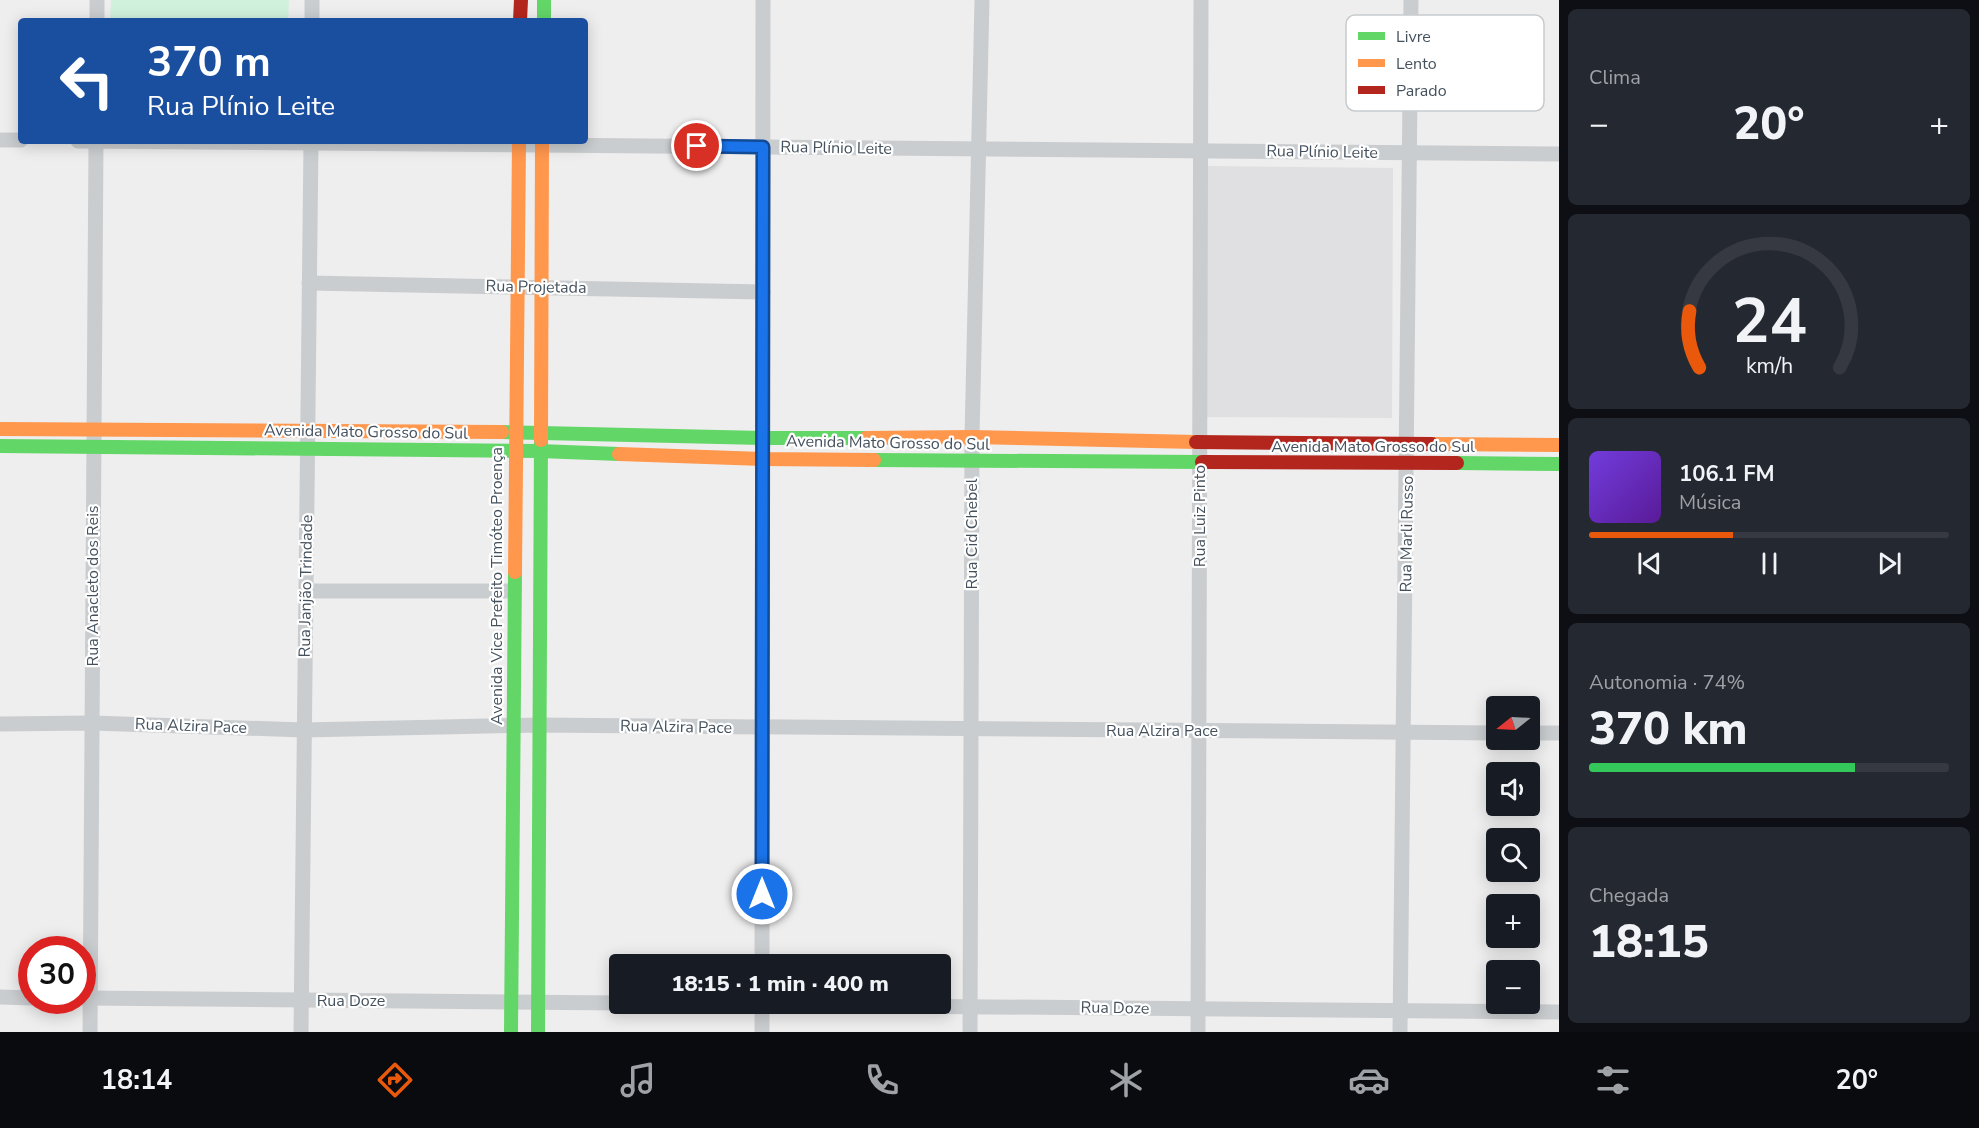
<!DOCTYPE html>
<html lang="pt">
<meta charset="utf-8">
<style>
body{margin:0;font-family:"Nunito Sans",sans-serif;background:#242831;color:#f1f3f6;height:100vh;display:flex;flex-direction:column;font-size:22px;white-space:nowrap}
*{box-sizing:border-box;margin:0}
p{font-size:20px;color:#9ea1a6}
.icon{flex:none;width:33px;height:33px;fill:none;stroke:currentColor;stroke-width:2;stroke-linecap:round;stroke-linejoin:round}
.map{position:relative;flex:1;overflow:hidden}
.side{display:flex;flex-direction:column;gap:9px;padding:9px;background:#0d0f14;width:420px}
.side>*{flex:none}
.top-card{position:absolute;left:18px;top:18px;width:570px;height:126px;border-radius:6px;box-shadow:0 3px 15px #0003;background:#1a4fa0;color:#fff;overflow:hidden}
.needle{width:39px;rotate:252deg}
.buttons{position:absolute;left:1486px;top:696px;display:grid;gap:12px}
.buttons a{display:grid;place-items:center;width:54px;height:54px;border-radius:6px;background:#171b24;box-shadow:0 3px 15px #0003;font-size:30px}
.speed{position:absolute;left:18px;top:936px;display:flex;gap:12px;font-size:30px;font-weight:700;text-align:center}
.speed>*{display:grid;place-content:center;width:78px;height:78px;border-radius:50%;background:#171b24;box-shadow:0 3px 15px #0003;line-height:1}
.speed .limit{border:9px solid #d22;background:#fff;color:#111}
.pin{position:absolute;display:grid;place-items:center;width:51px;height:51px;color:#fff;margin:-26px;border:3px solid #fff;border-radius:50%;box-shadow:0 2px 6px #0007}
.me{position:absolute;width:66px;margin:-33px;rotate:0deg;stroke-linejoin:round;filter:drop-shadow(0 0 4px #0008)}
.turn{display:flex;align-items:center;gap:21px;height:126px;padding:0 30px;font-size:27px}
.turn .icon{width:78px;height:78px;stroke-width:2.5}
.turn b{display:block;font-size:42px;line-height:51px}
.big{font-size:45px;font-weight:800;line-height:1.1}
.side .card{flex:1;display:flex;flex-direction:column;justify-content:center;gap:9px;min-width:0;padding:0 21px;border-radius:9px;background:#242831}
.side .dial{align-items:center;gap:0}
.dial svg{height:156px;overflow:visible;fill:none;stroke:#363941;stroke-width:7;stroke-linecap:round;text-anchor:middle}
.dial text{fill:#f1f3f6;stroke:none}
.song{display:flex;align-items:center;gap:18px}
.cover{width:72px;height:72px;border-radius:9px;background:linear-gradient(135deg,hsl(260 70% 55%),hsl(270 70% 35%))}
.played{height:6px;border-radius:3px;background:linear-gradient(90deg,#ea580c 40%,#363941 40%)}
.keys{display:flex;justify-content:space-around;direction:ltr}
.heat{display:flex;justify-content:space-between;align-items:center;font-size:33px;direction:ltr}
.charge{height:9px;border-radius:4px;background:linear-gradient(90deg,#34c759 74%,#363941 0)}
.trip{position:absolute;left:609px;top:954px;width:342px;height:60px;border-radius:6px;background:#171b24;box-shadow:0 3px 15px #0003;font-weight:800;line-height:60px;text-align:center}
.tab-bar{display:flex;height:96px;justify-content:space-around;align-items:center;background:#090b0e;color:#9ea1a6}
.tab-bar .icon{width:42px;height:42px}
.tab-bar .active{color:#ea580c}
.tab-bar b{font-size:27px;color:#f1f3f6}
main{display:flex;flex:1;min-height:0}
.map>svg:first-child{display:block}
.education{fill:#e0dfe1}
.green{fill:#d0f1dc}
.lines{fill:none;stroke-linecap:round;stroke-linejoin:round}
.street{stroke:#cacdcf;stroke-width:15}
.fast{stroke:#63d668;stroke-width:14}
.slow{stroke:#ff974d;stroke-width:14}
.jam{stroke:#b3261e;stroke-width:14}
.route-casing{stroke:#114b97;stroke-width:15}
.route{stroke:#1a73e8;stroke-width:10}
.labels{text-anchor:middle;dominant-baseline:central;stroke-width:4.5;stroke-linejoin:round;paint-order:stroke}
.street-label{font-size:16px;fill:#44515d;stroke:#fff}
.key{fill:#fff;stroke:#c7cbce;stroke-width:1.5}
.key-label{font-size:16px;fill:#44515d}
</style>
<main>
<div class="map">
<svg width="1559" height="1032" viewBox="0 0 1559 1032">
<rect width="100%" height="100%" fill="#efeeee"/>
<!-- education -->
<path class="education" d="M1207,166L1393,168L1392,418L1205,417Z"/>
<!-- green -->
<path class="green" d="M111,0H289L288,21H110Z"/>
<g class="lines">
<!-- street -->
<g class="street">
<path d="M97,21V0"/>
<path d="M312,21V0"/>
<path d="M0,140H21"/>
<path d="M78,141L1559,154"/>
<path d="M309,283L763,292"/>
<path d="M306,591H514"/>
<path d="M0,724L92,723L304,730L539,725L1497,733"/>
<path d="M1530,733H1559"/>
<path d="M762,964L763,0"/>
<path d="M0,997L32,998"/>
<path d="M83,998L620,1003"/>
<path d="M670,1004L1559,1012"/>
<path d="M90,1032L96,141"/>
<path d="M301,1032L311,141"/>
<path d="M762,1032V1004"/>
<path d="M970,1032L972,437L982,0"/>
<path d="M1198,1032L1201,0"/>
<path d="M1400,1032L1411,0"/>
</g>
<!-- fast -->
<g class="fast">
<path d="M544,0V21"/>
<path d="M502,432L763,438H866"/>
<path d="M0,446L539,451L619,454"/>
<path d="M874,460L1202,462"/>
<path d="M1457,463L1559,464"/>
<path d="M511,1032L515,572"/>
<path d="M538,1032L541,440"/>
</g>
<!-- slow -->
<g class="slow">
<path d="M0,429L502,432"/>
<path d="M866,438L972,437L1196,442"/>
<path d="M541,440L542,141"/>
<path d="M1432,444L1559,445"/>
<path d="M619,454L763,459L874,460"/>
<path d="M515,572L519,141"/>
</g>
<!-- jam -->
<g class="jam">
<path d="M520,21L521,0"/>
<path d="M1196,442L1432,444"/>
<path d="M1202,462L1457,463"/>
</g>
</g>
<g class="lines">
<!-- route casing -->
<g class="route-casing">
<path id="route" d="M697,146L763,147L762,894"/>
</g>
<!-- route -->
<use href="#route" class="route"/>
</g>
<g class="labels">
<!-- street labels -->
<g class="street-label">
<text transform="translate(836 148) rotate(1)">Rua Plínio Leite</text>
<text transform="translate(1322 152) rotate(1)">Rua Plínio Leite</text>
<text transform="translate(536 287) rotate(1)">Rua Projetada</text>
<text transform="translate(366 432) rotate(1)">Avenida Mato Grosso do Sul</text>
<text transform="translate(888 443) rotate(1)">Avenida Mato Grosso do Sul</text>
<text x="1373" y="447">Avenida Mato Grosso do Sul</text>
<text transform="translate(1200 516) rotate(-90)">Rua Luiz Pinto</text>
<text transform="translate(972 534) rotate(-90)">Rua Cid Chebel</text>
<text transform="translate(1407 534) rotate(-89)">Rua Marli Russo</text>
<text transform="translate(93 586) rotate(-90)">Rua Anacleto dos Reis</text>
<text transform="translate(306 586) rotate(-89)">Rua Janjão Trindade</text>
<text transform="translate(497 586) rotate(-90)">Avenida Vice Prefeito Timóteo Proença</text>
<text transform="translate(191 726) rotate(2)">Rua Alzira Pace</text>
<text transform="translate(676 727) rotate(1)">Rua Alzira Pace</text>
<text x="1162" y="731">Rua Alzira Pace</text>
<text x="351" y="1001">Rua Doze</text>
<text transform="translate(1115 1008) rotate(1)">Rua Doze</text>
</g>
</g>
<!-- legend -->
<rect x="1346" y="15" width="198" height="96" rx="9" class="key"/>
<rect x="1358" y="32" width="27" height="8" fill="#63d668"/>
<rect x="1358" y="59" width="27" height="8" fill="#ff974d"/>
<rect x="1358" y="86" width="27" height="8" fill="#b3261e"/>
<g class="key-label">
<text x="1396" y="42">Livre</text>
<text x="1396" y="69">Lento</text>
<text x="1396" y="96">Parado</text>
</g>
</svg>
<div class="buttons">
<a><svg class="needle" viewBox="-14 -14 28 28"><path d="M0-13l5 13h-10z" fill="#e53935"/><path d="M0 13l5-13h-10z" fill="#9ea1a6"/></svg></a>
<a><svg class="icon" aria-label="sound" viewBox="0 0 24 24"><path d="M4 9h4l5-4v14l-5-4H4zM17 9q2 3 0 6"/></svg></a>
<a><svg class="icon" aria-label="search" viewBox="0 0 24 24"><circle cx="10" cy="10" r="6"/><path d="M15 15l6 6"/></svg></a>
<a>+</a>
<a>−</a>
</div>
<div class="speed"><div class="limit">30</div></div>
<div class="pin" style="left:697px;top:146px;background:#d93025"><svg class="icon" aria-label="arrive" viewBox="0 0 24 24"><path d="M6 21V4h12l-3 4 3 4H6"/></svg></div>
<svg class="me" style="left:762px;top:894px" viewBox="-20 -20 40 40"><circle r="17" fill="#1a73e8" stroke="#fff" stroke-width="3"/><path d="M0-11L8 9 0 5-8 9z" fill="#fff"/></svg>
<div class="trip">18:15 · 1 min · 400 m</div>
<div class="top-card">
<div class="turn"><svg class="icon" aria-label="left" viewBox="0 0 24 24"><path d="M17 20v-9H6M10 6l-5 5 5 5"/></svg><div><b>370 m</b>Rua Plínio Leite</div></div>
</div>
</div>
<section class="side">
<div class="card"><p>Clima</p>
<div class="heat"><a>−</a><b class="big">20°</b><a>+</a></div>
</div>
<div class="card dial"><svg viewBox="0 0 100 80">
<path d="M14 69A42 42 0 1 1 86 69"/>
<path d="M14 69A42 42 0 0 1 9 40" stroke="#ea580c"/>
<text x="50" y="56" font-size="32" font-weight="700">24</text>
<text x="50" y="72" font-size="11">km/h</text>
</svg></div>
<div class="card">
<div class="song"><i class="cover"></i><div><b>106.1 FM</b><p>Música</p></div></div>
<div class="played"></div>
<div class="keys"><svg class="icon" aria-label="previous" viewBox="0 0 24 24"><path d="M18 5L8 12l10 7zM5 5v14"/></svg><svg class="icon" aria-label="pause" viewBox="0 0 24 24"><path d="M8 5v14M16 5v14"/></svg><svg class="icon" aria-label="next" viewBox="0 0 24 24"><path d="M6 5l10 7-10 7zM19 5v14"/></svg></div>
</div>
<div class="card"><p>Autonomia · 74%</p><b class="big">370 km</b><div class="charge"></div></div>
<div class="card"><p>Chegada</p><b class="big">18:15</b></div>
</section>
</main>
<nav class="tab-bar">
<b>18:14</b>
<svg class="icon active" aria-label="directions" viewBox="0 0 24 24"><path d="M12 3l9 9-9 9-9-9zM9 14v-3h6M13 9l2 2-2 2"/></svg>
<svg class="icon" aria-label="music" viewBox="0 0 24 24"><path d="M9 18V5l10-2v13"/><circle cx="6" cy="18" r="3"/><circle cx="16" cy="16" r="3"/></svg>
<svg class="icon" aria-label="phone" viewBox="0 0 24 24"><path d="M5 4h4l2 5-3 2q2 4 5 5l2-3 5 2v4C11 20 4 13 5 4z"/></svg>
<svg class="icon" aria-label="climate" viewBox="0 0 24 24"><path d="M12 3v18M4 7l16 10M4 17L20 7"/></svg>
<svg class="icon" aria-label="car" viewBox="0 0 24 24"><path d="M5 17H2v-5l4-1 3-4h7l3 4 3 1v5h-3M9 17h6M6 11h13"/><circle cx="7" cy="17" r="2"/><circle cx="17" cy="17" r="2"/></svg>
<svg class="icon" aria-label="filters" viewBox="0 0 24 24"><path d="M4 7h16M4 17h16"/><circle cx="9" cy="7" r="2"/><circle cx="15" cy="17" r="2"/></svg>
<b>20°</b>
</nav>
